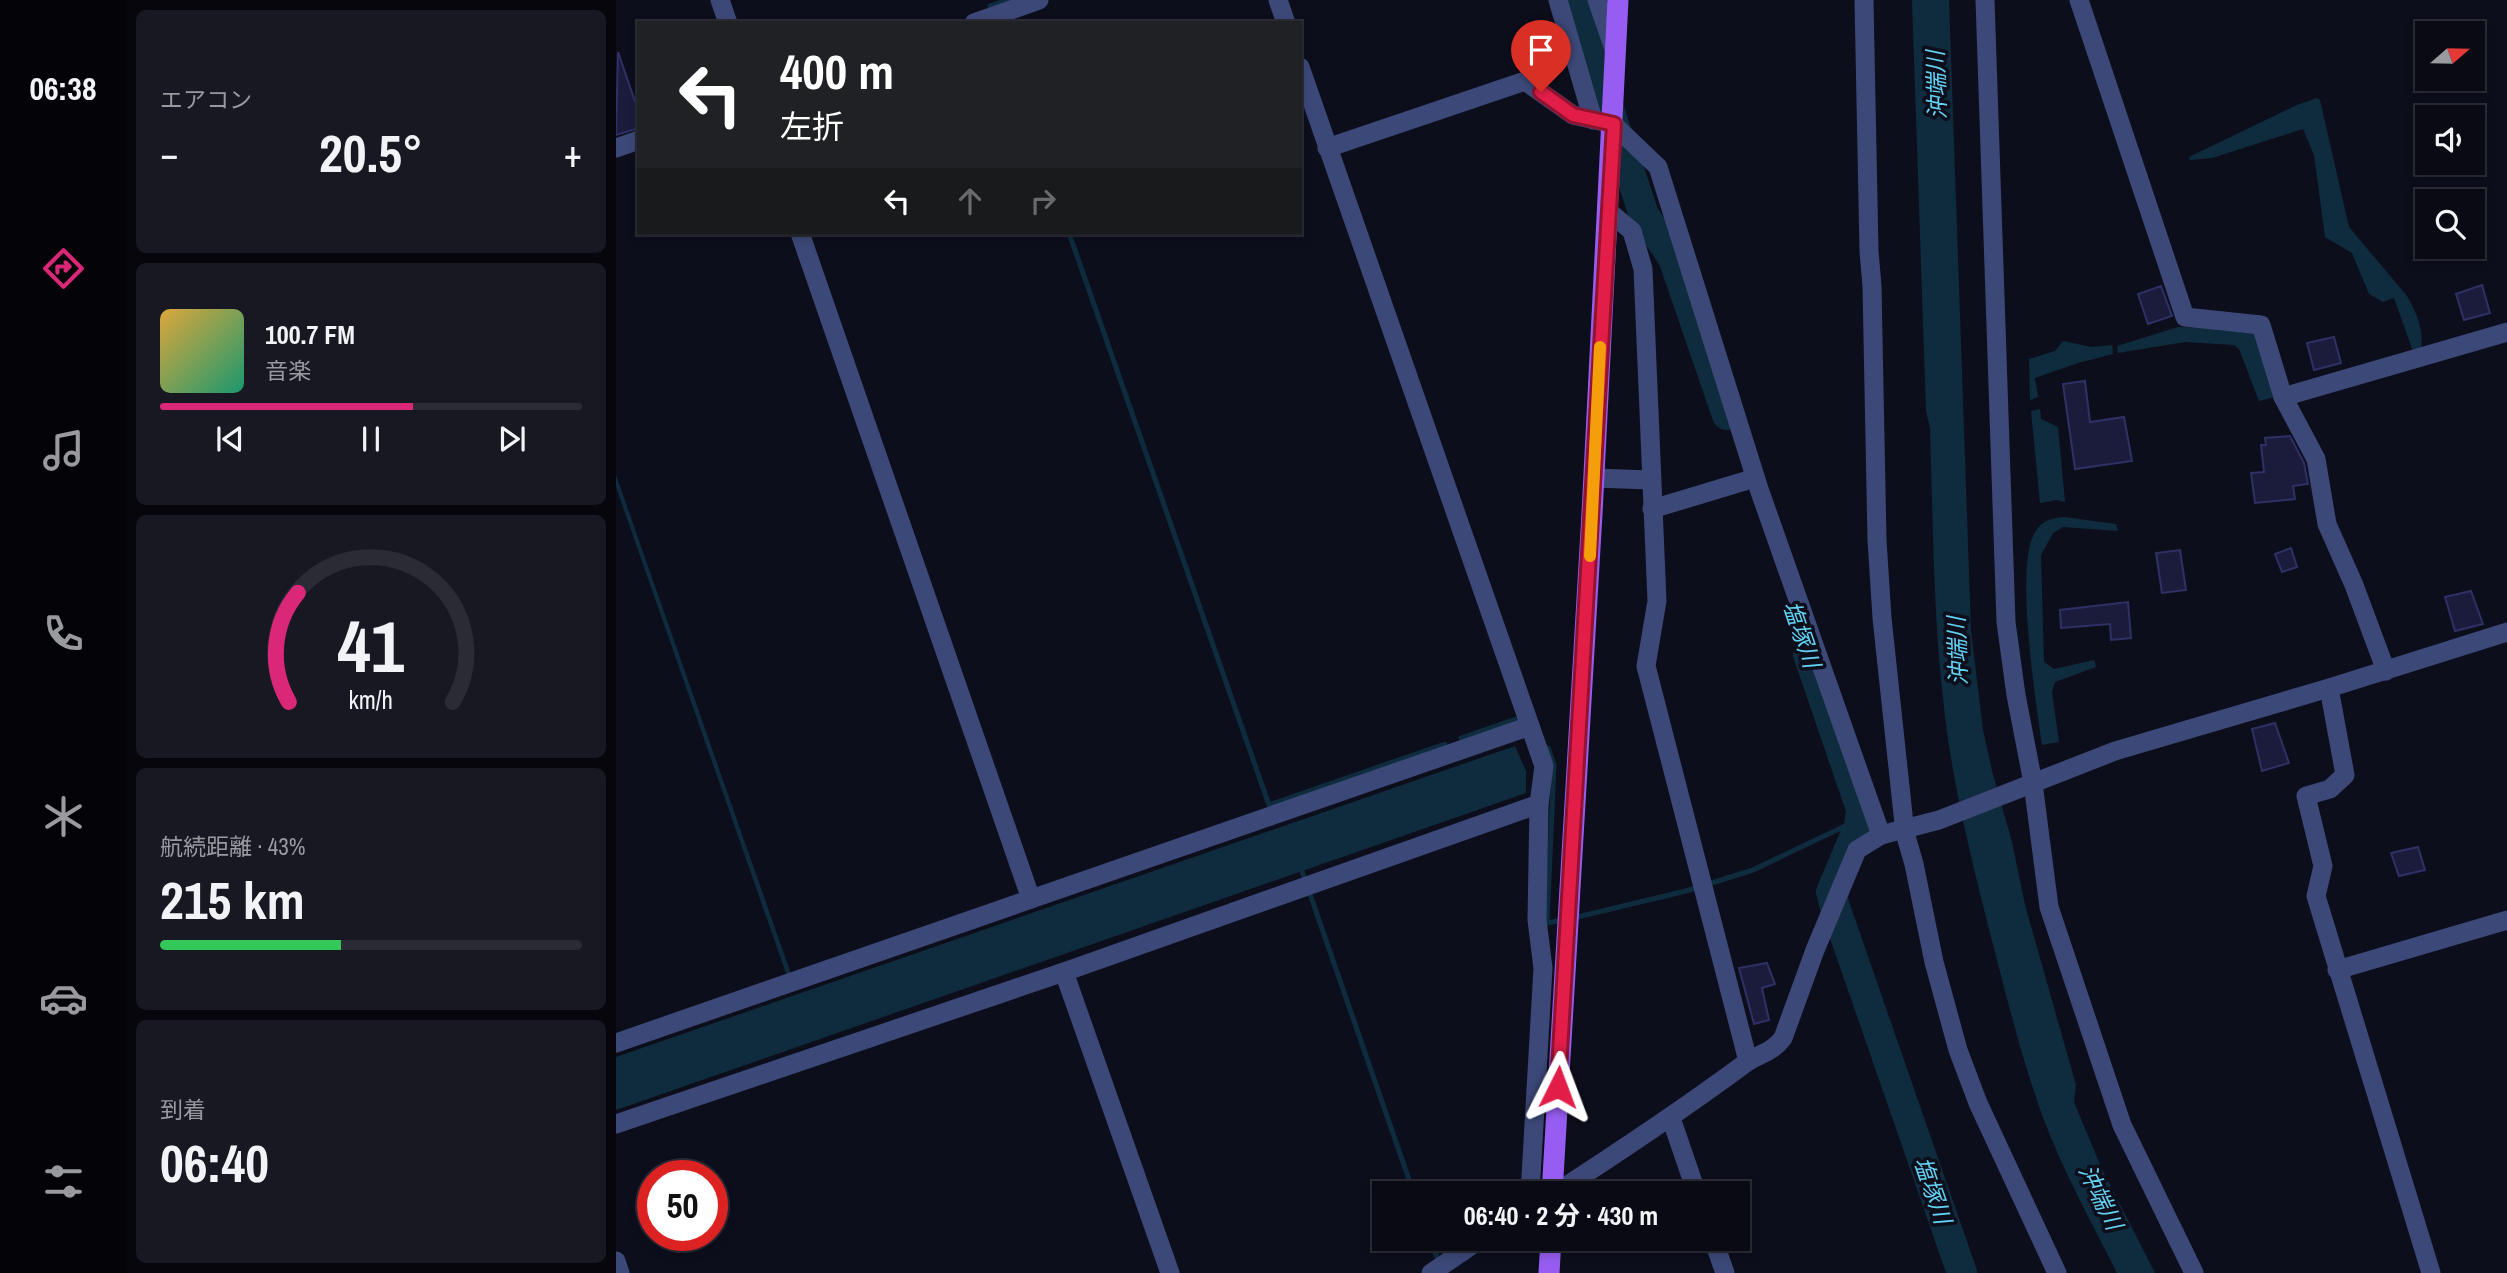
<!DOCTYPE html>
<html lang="ja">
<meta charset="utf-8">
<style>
body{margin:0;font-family:"Archivo Narrow","Noto Sans JP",sans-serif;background:#181822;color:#f1f3f6;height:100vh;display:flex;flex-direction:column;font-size:26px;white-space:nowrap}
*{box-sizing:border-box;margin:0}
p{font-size:23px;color:#999aa0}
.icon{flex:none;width:38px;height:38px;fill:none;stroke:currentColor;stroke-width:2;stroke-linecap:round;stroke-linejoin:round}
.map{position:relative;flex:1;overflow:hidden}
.panel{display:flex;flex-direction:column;gap:10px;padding:10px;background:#06060c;width:490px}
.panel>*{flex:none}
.top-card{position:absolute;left:21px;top:21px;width:665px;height:214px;border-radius:0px;box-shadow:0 4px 10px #0003,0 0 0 2px #2a2b34;background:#202124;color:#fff;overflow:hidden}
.needle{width:46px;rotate:70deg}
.tools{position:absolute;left:1799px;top:21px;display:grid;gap:14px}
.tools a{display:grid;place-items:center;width:70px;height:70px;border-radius:0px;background:#0a0a15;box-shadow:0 4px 10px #0003,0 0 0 2px #2a2b34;font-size:35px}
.speed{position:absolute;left:21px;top:1160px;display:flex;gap:14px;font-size:35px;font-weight:700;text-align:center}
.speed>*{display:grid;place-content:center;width:91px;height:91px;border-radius:50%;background:#0a0a15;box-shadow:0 4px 10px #0003,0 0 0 2px #2a2b34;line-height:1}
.speed .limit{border:10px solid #d22;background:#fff;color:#111}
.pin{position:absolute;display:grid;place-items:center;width:60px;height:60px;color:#fff;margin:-72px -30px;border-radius:50% 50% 50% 0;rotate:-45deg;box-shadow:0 0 7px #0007}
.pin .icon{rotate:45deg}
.me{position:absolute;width:77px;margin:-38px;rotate:3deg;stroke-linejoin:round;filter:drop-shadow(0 0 5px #0008)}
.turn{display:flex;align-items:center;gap:24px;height:147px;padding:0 28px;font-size:32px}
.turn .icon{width:91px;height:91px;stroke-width:2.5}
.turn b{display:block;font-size:49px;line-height:60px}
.lanes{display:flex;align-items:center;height:66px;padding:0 28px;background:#0003;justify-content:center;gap:35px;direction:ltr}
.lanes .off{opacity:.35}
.big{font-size:52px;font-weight:700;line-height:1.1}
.panel .widget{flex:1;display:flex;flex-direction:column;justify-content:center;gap:10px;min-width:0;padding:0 24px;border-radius:10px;background:#181822}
.panel .dial{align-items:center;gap:0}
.dial svg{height:182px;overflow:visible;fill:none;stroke:#2a2b34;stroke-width:7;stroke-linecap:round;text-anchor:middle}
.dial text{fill:#f1f3f6;stroke:none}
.song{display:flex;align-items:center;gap:21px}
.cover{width:84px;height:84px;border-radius:10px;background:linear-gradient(135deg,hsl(40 70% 55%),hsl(160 70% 35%))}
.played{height:7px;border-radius:4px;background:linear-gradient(90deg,#db2777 60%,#2a2b34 60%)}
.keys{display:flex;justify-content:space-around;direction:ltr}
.heat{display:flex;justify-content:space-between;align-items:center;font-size:38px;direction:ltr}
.charge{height:10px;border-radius:5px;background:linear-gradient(90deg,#34c759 43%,#2a2b34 0)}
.trip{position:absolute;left:756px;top:1181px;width:378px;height:70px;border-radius:0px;background:#0a0a15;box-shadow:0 4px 10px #0003,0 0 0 2px #2a2b34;font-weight:700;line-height:70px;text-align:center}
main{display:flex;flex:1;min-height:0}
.tabs{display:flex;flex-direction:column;width:126px;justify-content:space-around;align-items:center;background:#040408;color:#999aa0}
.tabs .icon{width:49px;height:49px}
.tabs .selected{color:#db2777}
.tabs b{font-size:32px;color:#f1f3f6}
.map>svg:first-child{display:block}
.water{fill:#0f2c3e}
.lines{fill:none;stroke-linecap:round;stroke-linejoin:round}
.stream{stroke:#0f2c3e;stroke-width:5}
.river{stroke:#0f2c3e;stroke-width:30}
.building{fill:#1b1c3c;stroke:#2f3166;stroke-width:2}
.minor{stroke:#3c4878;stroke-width:19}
.major{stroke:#975df2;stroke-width:21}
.route-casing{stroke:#92132f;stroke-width:18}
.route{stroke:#e11d48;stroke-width:12}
.slow{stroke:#f59e0b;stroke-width:12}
.labels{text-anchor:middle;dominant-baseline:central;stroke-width:7;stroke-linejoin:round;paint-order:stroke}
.water-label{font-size:23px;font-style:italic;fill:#63d2f3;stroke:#0d0e1c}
</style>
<main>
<nav class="tabs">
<b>06:38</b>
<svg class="icon selected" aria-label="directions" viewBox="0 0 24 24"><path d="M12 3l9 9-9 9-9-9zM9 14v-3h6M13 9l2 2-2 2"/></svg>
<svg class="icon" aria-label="music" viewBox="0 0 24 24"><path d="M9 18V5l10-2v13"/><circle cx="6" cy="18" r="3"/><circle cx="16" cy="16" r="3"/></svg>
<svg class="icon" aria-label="phone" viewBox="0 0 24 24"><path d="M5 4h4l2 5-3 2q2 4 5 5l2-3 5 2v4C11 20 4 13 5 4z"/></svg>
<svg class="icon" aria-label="climate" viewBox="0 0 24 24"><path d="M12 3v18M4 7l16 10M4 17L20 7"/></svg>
<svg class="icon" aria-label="car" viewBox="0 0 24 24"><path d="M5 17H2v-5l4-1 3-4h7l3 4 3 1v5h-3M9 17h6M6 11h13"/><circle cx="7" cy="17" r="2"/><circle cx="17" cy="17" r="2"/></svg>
<svg class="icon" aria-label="filters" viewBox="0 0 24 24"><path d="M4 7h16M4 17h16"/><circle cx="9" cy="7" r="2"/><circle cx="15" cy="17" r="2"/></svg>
</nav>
<section class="panel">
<div class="widget"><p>エアコン</p>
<div class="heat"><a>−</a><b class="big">20.5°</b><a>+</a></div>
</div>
<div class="widget">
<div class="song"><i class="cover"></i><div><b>100.7 FM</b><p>音楽</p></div></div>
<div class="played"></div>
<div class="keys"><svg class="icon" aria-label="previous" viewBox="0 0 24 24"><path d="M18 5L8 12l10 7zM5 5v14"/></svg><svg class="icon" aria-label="pause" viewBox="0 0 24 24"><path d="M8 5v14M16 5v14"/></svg><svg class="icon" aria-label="next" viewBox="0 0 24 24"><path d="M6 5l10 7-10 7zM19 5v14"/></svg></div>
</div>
<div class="widget dial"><svg viewBox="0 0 100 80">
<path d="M14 69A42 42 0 1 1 86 69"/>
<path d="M14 69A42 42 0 0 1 18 21" stroke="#db2777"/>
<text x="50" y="56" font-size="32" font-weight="700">41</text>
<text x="50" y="72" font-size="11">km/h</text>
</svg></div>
<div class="widget"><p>航続距離 · 43%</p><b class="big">215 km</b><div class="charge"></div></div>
<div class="widget"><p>到着</p><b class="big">06:40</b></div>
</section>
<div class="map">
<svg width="1891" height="1273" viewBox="0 0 1891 1273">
<rect width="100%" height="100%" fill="#0d0e1c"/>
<!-- water -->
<g class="water">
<path d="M949,0H970L981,51L968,66Z"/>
<path d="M1296,0H1333L1355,631L1367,730L1376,771L1396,842L1409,905L1460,1085L1458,1102L1485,1167L1539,1273H1501C1476,1223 1448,1173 1428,1120C1406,1061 1391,998 1375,937C1355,858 1335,779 1327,698C1317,609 1317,518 1314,428L1310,411Z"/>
<path d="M1701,98L1704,100L1733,227L1791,296C1801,314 1808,330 1805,350L1798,354L1778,298L1767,302L1753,294L1736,253L1709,237L1698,155L1687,129L1596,158L1574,160L1573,157L1681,105Z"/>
<path d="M1562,327L1636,329L1659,397L1643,401L1623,349L1618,345L1569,342L1502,353L1501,346Z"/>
<path d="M1447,341L1476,347L1496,345L1497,354L1462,363L1419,378L1422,397L1414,400L1413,359L1439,351Z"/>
<path d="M1424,409L1425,419L1442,427L1449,502L1440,500L1424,503L1415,411Z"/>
<path d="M0,475L175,974L171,976L0,487Z"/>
<path d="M1448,517L1500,524L1502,531L1447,527L1437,533L1425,555L1428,662L1438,669L1478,660L1480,667L1439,682L1436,692L1443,742L1426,745C1420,702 1399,570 1418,534C1425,521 1434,518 1448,517Z"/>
<path d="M899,746L910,771V793L0,1110V1057Z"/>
</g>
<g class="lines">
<!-- stream -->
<g class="stream">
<path d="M377,13L374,6L392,0"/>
<path d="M453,233L653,805L829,744"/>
<path d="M845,738L903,718"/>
<path d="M932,748L938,765L931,923L947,920"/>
<path d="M686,871L798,1194"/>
<path d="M957,918L1070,891L1137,870L1244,819"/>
<path d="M814,1239L821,1257"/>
</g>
<!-- river -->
<g class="river">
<path d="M957,0L1028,215L1057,258L1111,415"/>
<path d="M1192,654L1245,809L1243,826L1215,892L1219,907L1346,1273"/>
</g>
</g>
<!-- building -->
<g class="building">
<path d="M2,52L23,113V128L0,135Z"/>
<path d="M1866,285L1874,313L1848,320L1840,294Z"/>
<path d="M1545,286L1556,316L1532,324L1522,294Z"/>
<path d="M1718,337L1725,363L1698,370L1691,343Z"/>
<path d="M1469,381L1474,422L1508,417L1516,461L1459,469L1447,384Z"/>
<path d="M1674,436L1688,463L1692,484L1677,486L1679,499L1639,503L1635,473L1648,472L1645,445H1650L1649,438Z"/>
<path d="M1675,548L1681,567L1666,572L1659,554Z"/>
<path d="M1564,550L1570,590L1546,593L1540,553Z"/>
<path d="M1855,591L1867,624L1839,631L1829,597Z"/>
<path d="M1512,602L1515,638L1495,640L1494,624L1445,628L1444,610Z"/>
<path d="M1659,723L1673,763L1646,771L1636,729Z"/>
<path d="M1802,847L1809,870L1783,876L1775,853Z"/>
<path d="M1151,963L1159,984L1146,988L1153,1020L1138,1024L1123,968Z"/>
</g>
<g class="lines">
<!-- minor -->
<g class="minor">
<path d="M104,0L112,23"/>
<path d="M662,0L670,23"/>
<path d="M942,0L977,120"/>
<path d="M981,0L998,49"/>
<path d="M1248,0L1253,251L1256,286L1261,540L1266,618L1289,833L1298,864L1318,962L1342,1050L1362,1103L1441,1273"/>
<path d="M1369,0L1390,622L1400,695L1417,783L1433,907L1506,1125L1578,1273"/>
<path d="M1463,0L1569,317L1645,325L1667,397L1700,459L1711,524L1738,585L1770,671"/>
<path d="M358,23L423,0"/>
<path d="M684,67L928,766L923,804L921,920L927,968L914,1194"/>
<path d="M0,148L23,140"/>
<path d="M711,148L909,81L957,115L997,124L1042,167L1143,489L1265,835"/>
<path d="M992,211L1016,231L1027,269L1041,601L1030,666L1132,1061"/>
<path d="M184,233L415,899"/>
<path d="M1667,397L1891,332"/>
<path d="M978,478L1035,480"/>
<path d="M1036,509L1139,478"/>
<path d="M1713,688L1729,775L1714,789L1690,796L1707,866L1700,896L1815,1273"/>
<path d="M1721,970L1891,920"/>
<path d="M448,972L554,1273"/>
<path d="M0,1043L914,726"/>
<path d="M1055,1118L1081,1194"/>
<path d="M0,1124L448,972L923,804"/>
<path d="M938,1194C1003,1152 1066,1110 1127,1065C1142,1053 1154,1055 1167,1038L1199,950L1241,850L1265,835L1323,820L1499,751L1713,688L1891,632"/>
<path d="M1097,1239L1109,1273"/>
<path d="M0,1261L4,1273"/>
<path d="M815,1273L865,1239"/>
</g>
<!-- major -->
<g class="major">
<path d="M936,1194L976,514L1002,0"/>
<path d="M933,1273L935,1239"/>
</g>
</g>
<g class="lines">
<!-- route casing -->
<g class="route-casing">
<path id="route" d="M925,92L957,115L998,124L942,1087"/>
</g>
<!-- route -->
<use href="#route" class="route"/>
<!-- slow -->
<path class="slow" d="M974,556L984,347"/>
</g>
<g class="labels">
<!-- water labels -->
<g class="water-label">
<text transform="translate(1320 85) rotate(-92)">沖端川</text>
<text transform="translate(1186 634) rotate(71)">塩塚川</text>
<text transform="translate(1341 651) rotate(-92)">沖端川</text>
<text transform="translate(1317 1190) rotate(71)">塩塚川</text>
<text transform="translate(1485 1197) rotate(64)">沖端川</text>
</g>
</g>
</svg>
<div class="tools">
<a><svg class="needle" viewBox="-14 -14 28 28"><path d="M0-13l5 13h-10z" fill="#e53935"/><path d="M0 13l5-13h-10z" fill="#999aa0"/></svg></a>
<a><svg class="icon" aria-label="sound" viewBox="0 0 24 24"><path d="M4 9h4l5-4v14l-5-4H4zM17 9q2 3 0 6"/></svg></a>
<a><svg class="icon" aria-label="search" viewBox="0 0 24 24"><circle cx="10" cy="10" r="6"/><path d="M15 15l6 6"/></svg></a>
</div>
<div class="speed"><div class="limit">50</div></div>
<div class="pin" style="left:925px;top:92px;background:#d93025"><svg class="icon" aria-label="arrive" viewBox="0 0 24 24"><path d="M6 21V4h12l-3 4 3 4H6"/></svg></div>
<svg class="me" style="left:942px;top:1087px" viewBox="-20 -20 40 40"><path d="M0-17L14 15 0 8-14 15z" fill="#e11d48" stroke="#fff" stroke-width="4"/></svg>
<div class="trip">06:40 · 2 分 · 430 m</div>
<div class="top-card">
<div class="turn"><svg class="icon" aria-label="left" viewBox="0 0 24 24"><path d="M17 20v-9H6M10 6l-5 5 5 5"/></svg><div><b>400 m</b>左折</div></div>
<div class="lanes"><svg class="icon" aria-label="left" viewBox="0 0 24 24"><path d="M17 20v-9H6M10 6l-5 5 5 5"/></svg><svg class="icon off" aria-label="ahead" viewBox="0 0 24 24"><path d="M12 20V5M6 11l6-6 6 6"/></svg><svg class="icon off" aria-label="right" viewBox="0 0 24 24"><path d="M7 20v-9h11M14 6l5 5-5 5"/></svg></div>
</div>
</div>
</main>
